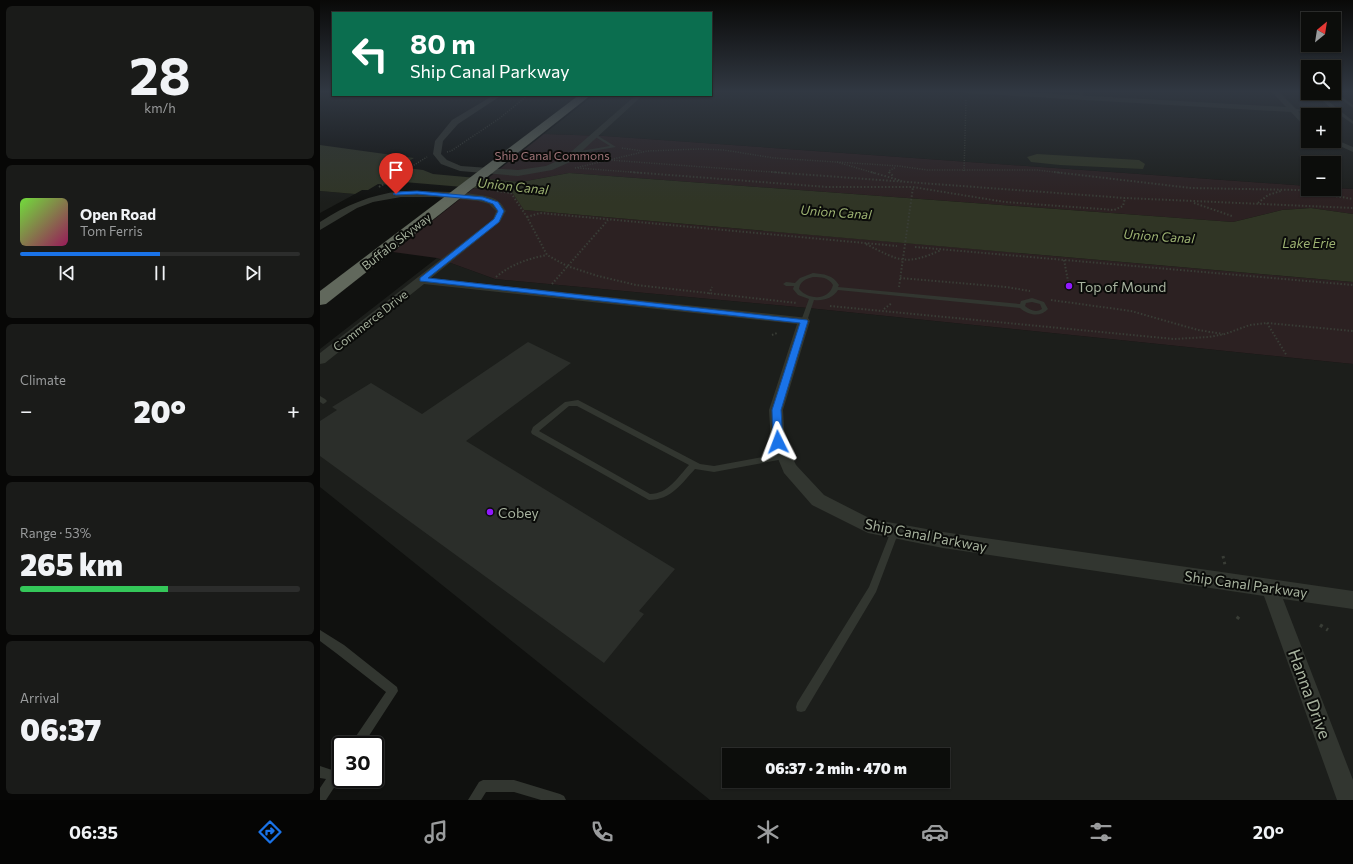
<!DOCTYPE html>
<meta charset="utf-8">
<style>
body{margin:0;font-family:Commissioner,sans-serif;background:#1a1b19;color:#f1f3f6;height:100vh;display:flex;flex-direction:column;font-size:15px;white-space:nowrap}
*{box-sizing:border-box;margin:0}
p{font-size:13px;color:#9a9c9d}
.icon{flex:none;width:22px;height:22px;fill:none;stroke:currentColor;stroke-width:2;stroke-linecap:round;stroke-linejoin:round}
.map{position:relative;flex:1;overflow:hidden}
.panel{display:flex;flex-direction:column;gap:6px;padding:6px;background:#070706;width:320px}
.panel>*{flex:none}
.top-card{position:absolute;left:12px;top:12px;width:380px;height:84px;border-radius:0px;box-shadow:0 1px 3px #0004,0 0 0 1px #2c2d2c;background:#0b6e4f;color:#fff;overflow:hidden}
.needle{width:26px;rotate:30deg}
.buttons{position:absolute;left:981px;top:12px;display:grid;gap:8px}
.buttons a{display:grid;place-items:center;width:40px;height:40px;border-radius:0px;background:#0c0d0b;box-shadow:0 1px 3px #0004,0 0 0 1px #2c2d2c;font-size:20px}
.speed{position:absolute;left:12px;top:736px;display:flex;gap:8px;font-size:20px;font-weight:700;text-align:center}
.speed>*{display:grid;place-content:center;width:52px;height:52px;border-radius:50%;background:#0c0d0b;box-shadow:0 1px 3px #0004,0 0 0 1px #2c2d2c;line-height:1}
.speed .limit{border:2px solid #111;border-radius:6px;background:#fff;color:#111}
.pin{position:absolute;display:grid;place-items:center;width:34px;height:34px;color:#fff;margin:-41px -17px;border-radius:50% 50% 50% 0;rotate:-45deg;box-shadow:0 0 4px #0007}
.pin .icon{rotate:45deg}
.me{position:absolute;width:44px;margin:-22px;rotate:357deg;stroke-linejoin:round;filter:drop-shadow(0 0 3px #0008)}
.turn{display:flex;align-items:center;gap:14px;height:84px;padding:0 12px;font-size:18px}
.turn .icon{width:52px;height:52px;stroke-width:2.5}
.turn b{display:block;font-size:28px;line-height:34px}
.big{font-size:30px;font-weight:800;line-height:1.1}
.panel .widget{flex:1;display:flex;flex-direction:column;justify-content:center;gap:6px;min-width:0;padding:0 14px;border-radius:6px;background:#1a1b19}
.panel .dial{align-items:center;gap:0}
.dial b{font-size:52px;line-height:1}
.song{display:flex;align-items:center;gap:12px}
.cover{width:48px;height:48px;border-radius:6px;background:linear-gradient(135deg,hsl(100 70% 55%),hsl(330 70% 35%))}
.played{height:4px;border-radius:2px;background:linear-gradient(90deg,#1a73e8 50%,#2c2d2c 50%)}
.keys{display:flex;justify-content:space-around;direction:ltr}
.heat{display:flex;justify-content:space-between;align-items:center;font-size:22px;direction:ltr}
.charge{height:6px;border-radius:3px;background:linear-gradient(90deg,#34c759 53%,#2c2d2c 0)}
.trip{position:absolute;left:402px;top:748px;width:228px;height:40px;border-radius:0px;background:#0c0d0b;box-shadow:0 1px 3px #0004,0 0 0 1px #2c2d2c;font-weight:800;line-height:40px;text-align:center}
.tabs{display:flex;height:64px;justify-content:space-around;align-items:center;background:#050504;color:#9a9c9d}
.tabs .icon{width:28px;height:28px}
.tabs .active{color:#1a73e8}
.tabs b{font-size:18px;color:#f1f3f6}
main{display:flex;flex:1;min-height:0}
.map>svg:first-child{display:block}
.built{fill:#1c1e1b;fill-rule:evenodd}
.green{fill:#2c2122}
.water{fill:#303525}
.building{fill:#2b2e2a}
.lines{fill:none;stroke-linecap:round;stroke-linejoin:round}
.path-far3{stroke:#393d36;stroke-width:1.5;stroke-dasharray:1 1.5;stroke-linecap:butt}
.path-far2{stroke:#393d36;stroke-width:2;stroke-dasharray:1.5 2;stroke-linecap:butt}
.path-far1{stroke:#393d36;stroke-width:3;stroke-dasharray:2.5 3.5;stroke-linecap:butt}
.path{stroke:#393d36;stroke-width:3.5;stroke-dasharray:3 4.5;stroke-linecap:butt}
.service{fill:#323630;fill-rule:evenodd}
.minor{fill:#323630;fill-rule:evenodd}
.motorway{fill:#61685c;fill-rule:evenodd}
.route{fill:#1a73e8;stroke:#114b97}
.poi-dot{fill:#9119ff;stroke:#0b0c0a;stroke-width:1.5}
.labels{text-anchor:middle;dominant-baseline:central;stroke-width:4;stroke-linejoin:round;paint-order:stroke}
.far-park-label{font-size:12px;fill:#a07478;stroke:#0b0c0a}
.far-street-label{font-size:12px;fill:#a8b39f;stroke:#0b0c0a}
.far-water-label{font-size:13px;font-style:italic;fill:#9db272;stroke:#0b0c0a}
.poi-label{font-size:14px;fill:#a8b39f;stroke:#0b0c0a;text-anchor:start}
.street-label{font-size:14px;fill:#a8b39f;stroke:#0b0c0a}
.near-street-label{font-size:17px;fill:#a8b39f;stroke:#0b0c0a}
</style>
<main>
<section class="panel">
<div class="widget dial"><b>28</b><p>km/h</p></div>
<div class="widget">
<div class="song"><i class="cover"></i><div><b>Open Road</b><p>Tom Ferris</p></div></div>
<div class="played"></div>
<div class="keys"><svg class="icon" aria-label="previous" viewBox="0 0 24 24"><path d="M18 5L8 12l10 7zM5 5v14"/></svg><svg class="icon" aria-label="pause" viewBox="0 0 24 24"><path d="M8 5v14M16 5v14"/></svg><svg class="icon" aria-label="next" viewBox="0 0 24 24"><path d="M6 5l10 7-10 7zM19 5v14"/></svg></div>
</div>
<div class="widget"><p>Climate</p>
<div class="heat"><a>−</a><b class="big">20°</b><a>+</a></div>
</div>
<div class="widget"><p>Range · 53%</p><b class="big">265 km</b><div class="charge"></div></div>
<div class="widget"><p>Arrival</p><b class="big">06:37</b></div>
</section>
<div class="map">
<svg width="1033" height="800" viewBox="0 0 1033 800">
<rect width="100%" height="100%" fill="#10110f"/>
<!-- built -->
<g class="built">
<path d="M391,91H988V93L1033,91V189L1014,188V163H988V186L284,136L224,134L274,95H391ZM988,115H1014V141H988Z"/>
<path d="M0,191L35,194L0,213Z"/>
<path d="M117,258L175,279L488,308L1033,364V800H390L0,487V349ZM409,755H623V781H409Z"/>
</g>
<!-- green -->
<g class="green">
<path d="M224,134L284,136L988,186V189L1014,188L1033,189V214L991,208L962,210L913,222L249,173L201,182L167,179Z"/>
<path d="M154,188L191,191L205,210L1033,282V364L488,308L175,279L117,258L73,252Z"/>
</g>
<!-- water -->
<g class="water">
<path d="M0,145L94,158L79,167L103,170L113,174L201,182L249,173L913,222L962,210L991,208L1033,214V282L204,210L191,191L84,182L72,185L58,184L48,190H42L35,194L0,191Z"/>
<path d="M717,154L819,160L825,164L823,169L740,165L711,162L707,157Z"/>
</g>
<!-- building -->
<path class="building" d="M208,342L251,363L146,441L355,569L319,611L324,614L284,663L0,456V421L17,410L12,407L51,383L102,414Z"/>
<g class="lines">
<!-- path-far3 -->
<g class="path-far3">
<path d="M302,148L322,151"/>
<path d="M127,152L131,151L180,118L208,95"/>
<path d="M289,160L465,173"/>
<path d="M517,162L554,173"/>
<path d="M255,168L327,151L379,149L404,150L454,158L579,166L607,170H717L742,173"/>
<path d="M258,168L323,173"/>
<path d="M644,171L646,100"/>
<path d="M81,173L107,157"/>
<path d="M569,173V171L576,167"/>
</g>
<!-- path-far2 -->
<g class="path-far2">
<path d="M310,172L507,187H593L685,202L794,210L803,206L805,198"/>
<path d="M451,172L805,198L1033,208"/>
<path d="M551,172L582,181"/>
<path d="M569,172L574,177"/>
<path d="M734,172L871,188L978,190L1033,199"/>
<path d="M59,187L83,172"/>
<path d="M177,191L191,193L207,217L227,255L247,266L278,276L316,285L477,303"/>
<path d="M874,203L912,216"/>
<path d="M938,203L948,195L961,191"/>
<path d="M207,217L220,213L577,246"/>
<path d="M546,244C579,261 586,266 621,250"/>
<path d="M595,247L1033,285"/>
<path d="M744,260L749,286"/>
<path d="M176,277C192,264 207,259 227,255"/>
<path d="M580,278L686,287L710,291"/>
<path d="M232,284L288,220"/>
<path d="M579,287L593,187"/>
<path d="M389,294L392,287"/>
<path d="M731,300L811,311L878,330L903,334"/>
<path d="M510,306L854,339L889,337L905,334L930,325L947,323L1033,331"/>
<path d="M564,309L572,303"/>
<path d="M947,323L967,356"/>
<path d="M452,335L457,333"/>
</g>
<!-- path-far1 -->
<path class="path-far1" d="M903,556L905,565"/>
<!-- path -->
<g class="path">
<path d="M917,619L921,614"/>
<path d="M1000,625L1008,630"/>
</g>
<!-- service -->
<g class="service">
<path d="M758,91H762L764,99H762Z"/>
<path d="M1014,91L1033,105V108L1013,93Z"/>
<path d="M994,93H998L1033,121V124L1017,113L972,111L973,109L1014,111Z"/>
<path d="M275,134L296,147L254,154V152H255L290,146L274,136L273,135Z"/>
<path d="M493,273C504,274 513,275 519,285L518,287L700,304L701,301L712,298L724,302L728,309C720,318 708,315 700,308L518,290C513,298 504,301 494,300L487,321L484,323L481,321L489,299L478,295L473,289L474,286H466L463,284L466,282L475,283L480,278ZM493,277C501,277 508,277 513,285C509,301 488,300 479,289C480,281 486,279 493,277ZM712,302L720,304L722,309C716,313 710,310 705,306L706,303Z"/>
<path d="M0,396L5,399L7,401L5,403L3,404L0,402Z"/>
<path d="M258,400L380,464L394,466L464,453L467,454L468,456L467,458L464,459L394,472L375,469C362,483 351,500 329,500L212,434L211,432L213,427L245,402ZM249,406H257L369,465C358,477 348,494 330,494L219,431Z"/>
<path d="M575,527L578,528L579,531L556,592L485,711L481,712L477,711L476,707L477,703L549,587L571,531L572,528Z"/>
<path d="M0,630L24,645L77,687L78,691L43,745H30L66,692L16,653L0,641Z"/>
<path d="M21,761V777L6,800H0V788L6,779L0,778V766L12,770L17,763Z"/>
<path d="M163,780H194L240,794L244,796L246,800H221L194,792H166L161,800H148L159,782Z"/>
</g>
<!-- minor -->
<g class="minor">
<path d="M643,91H685L966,107L951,91H958L988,121V127H985L971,112L646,93Z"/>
<path d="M174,95H182L138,124L123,141L121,154L127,160L141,166L198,170L226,166L244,158L316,95H323L250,162L232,170L198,176L140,171L121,164L113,154L115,141L132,120Z"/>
<path d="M1014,139L1033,147V152L1009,141H1014Z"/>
<path d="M81,191C102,191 158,191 175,199C181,202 183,206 186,211L180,222L111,278L488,318L490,321L463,410L465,442L476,465L504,495L551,519L623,532L1033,591V609L963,599L1033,780V800H1017L944,596L623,548L548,533L492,505L464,473L451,442L449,410L477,324L104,284L5,363L0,364V353L173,219L176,211L169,204L158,201L116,197H81L53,202L37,208L0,230V222C26,205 50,195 81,191Z"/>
</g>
<!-- motorway -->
<path class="motorway" d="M259,95H271L6,304L0,305V291Z"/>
</g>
<!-- sky -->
<linearGradient id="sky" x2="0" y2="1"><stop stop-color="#090908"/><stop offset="0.45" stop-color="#313842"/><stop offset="1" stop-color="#313842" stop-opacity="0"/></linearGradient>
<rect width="1033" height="203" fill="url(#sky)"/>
<!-- route -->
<path class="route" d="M97,191L163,197L178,202L184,211L179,222L108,278L487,320L488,321L461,410L463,442L461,445H455L453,442L452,410L480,323L100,281V278L174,219L178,211L173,204L162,200L97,194L76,195L73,194L76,192Z"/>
<!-- markers -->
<g class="poi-dot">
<circle cx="749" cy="286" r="4"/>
<circle cx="170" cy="512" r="4"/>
</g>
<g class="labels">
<!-- far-park labels -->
<g class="far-park-label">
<text x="232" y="155">Ship Canal Commons</text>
</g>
<!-- far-street labels -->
<g class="far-street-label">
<text transform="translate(76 241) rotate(-38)">Buffalo Skyway</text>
<text transform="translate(50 320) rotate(-38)">Commerce Drive</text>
</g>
<!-- far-water labels -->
<g class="far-water-label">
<text transform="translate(193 186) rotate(6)">Union Canal</text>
<text transform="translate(516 212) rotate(4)">Union Canal</text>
<text transform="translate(839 236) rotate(4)">Union Canal</text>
<text x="989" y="243">Lake Erie</text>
</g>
<!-- poi labels -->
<g class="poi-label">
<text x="757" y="286">Top of Mound</text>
<text x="178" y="512">Cobey</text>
</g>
<!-- street labels -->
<g class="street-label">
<text transform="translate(606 535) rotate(11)">Ship Canal Parkway</text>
<text transform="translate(926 584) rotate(8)">Ship Canal Parkway</text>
</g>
<!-- near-street labels -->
<g class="near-street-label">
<text transform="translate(990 694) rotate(70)">Hanna Drive</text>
</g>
</g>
</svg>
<div class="buttons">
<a><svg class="needle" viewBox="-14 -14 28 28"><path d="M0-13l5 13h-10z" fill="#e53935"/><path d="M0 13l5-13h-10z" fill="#9a9c9d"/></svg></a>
<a><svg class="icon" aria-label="search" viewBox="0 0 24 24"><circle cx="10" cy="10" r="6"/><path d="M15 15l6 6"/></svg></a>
<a>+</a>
<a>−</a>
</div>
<div class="speed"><div class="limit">30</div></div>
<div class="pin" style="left:76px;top:194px;background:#d93025"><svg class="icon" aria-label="arrive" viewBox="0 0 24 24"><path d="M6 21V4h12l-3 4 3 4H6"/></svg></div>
<svg class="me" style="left:458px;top:442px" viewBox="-20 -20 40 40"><path d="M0-17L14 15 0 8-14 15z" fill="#1a73e8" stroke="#fff" stroke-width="4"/></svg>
<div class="trip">06:37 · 2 min · 470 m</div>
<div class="top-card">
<div class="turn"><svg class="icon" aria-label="left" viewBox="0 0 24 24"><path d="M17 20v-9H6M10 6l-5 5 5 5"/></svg><div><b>80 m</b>Ship Canal Parkway</div></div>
</div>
</div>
</main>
<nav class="tabs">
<b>06:35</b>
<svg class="icon active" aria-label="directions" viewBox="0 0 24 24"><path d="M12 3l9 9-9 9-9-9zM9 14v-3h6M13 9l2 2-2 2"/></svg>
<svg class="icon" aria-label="music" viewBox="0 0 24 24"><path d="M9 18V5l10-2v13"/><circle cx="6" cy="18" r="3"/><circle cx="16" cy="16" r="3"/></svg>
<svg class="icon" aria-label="phone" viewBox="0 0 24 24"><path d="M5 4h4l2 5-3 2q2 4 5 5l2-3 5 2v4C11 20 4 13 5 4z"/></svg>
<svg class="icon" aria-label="climate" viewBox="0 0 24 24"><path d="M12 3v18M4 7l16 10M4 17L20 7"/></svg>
<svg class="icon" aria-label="car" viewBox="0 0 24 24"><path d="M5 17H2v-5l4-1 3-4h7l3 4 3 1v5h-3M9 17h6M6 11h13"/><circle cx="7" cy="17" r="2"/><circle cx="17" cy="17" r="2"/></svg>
<svg class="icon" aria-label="filters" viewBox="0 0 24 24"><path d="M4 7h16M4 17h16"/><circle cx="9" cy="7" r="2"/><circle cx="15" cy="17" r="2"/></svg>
<b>20°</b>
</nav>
